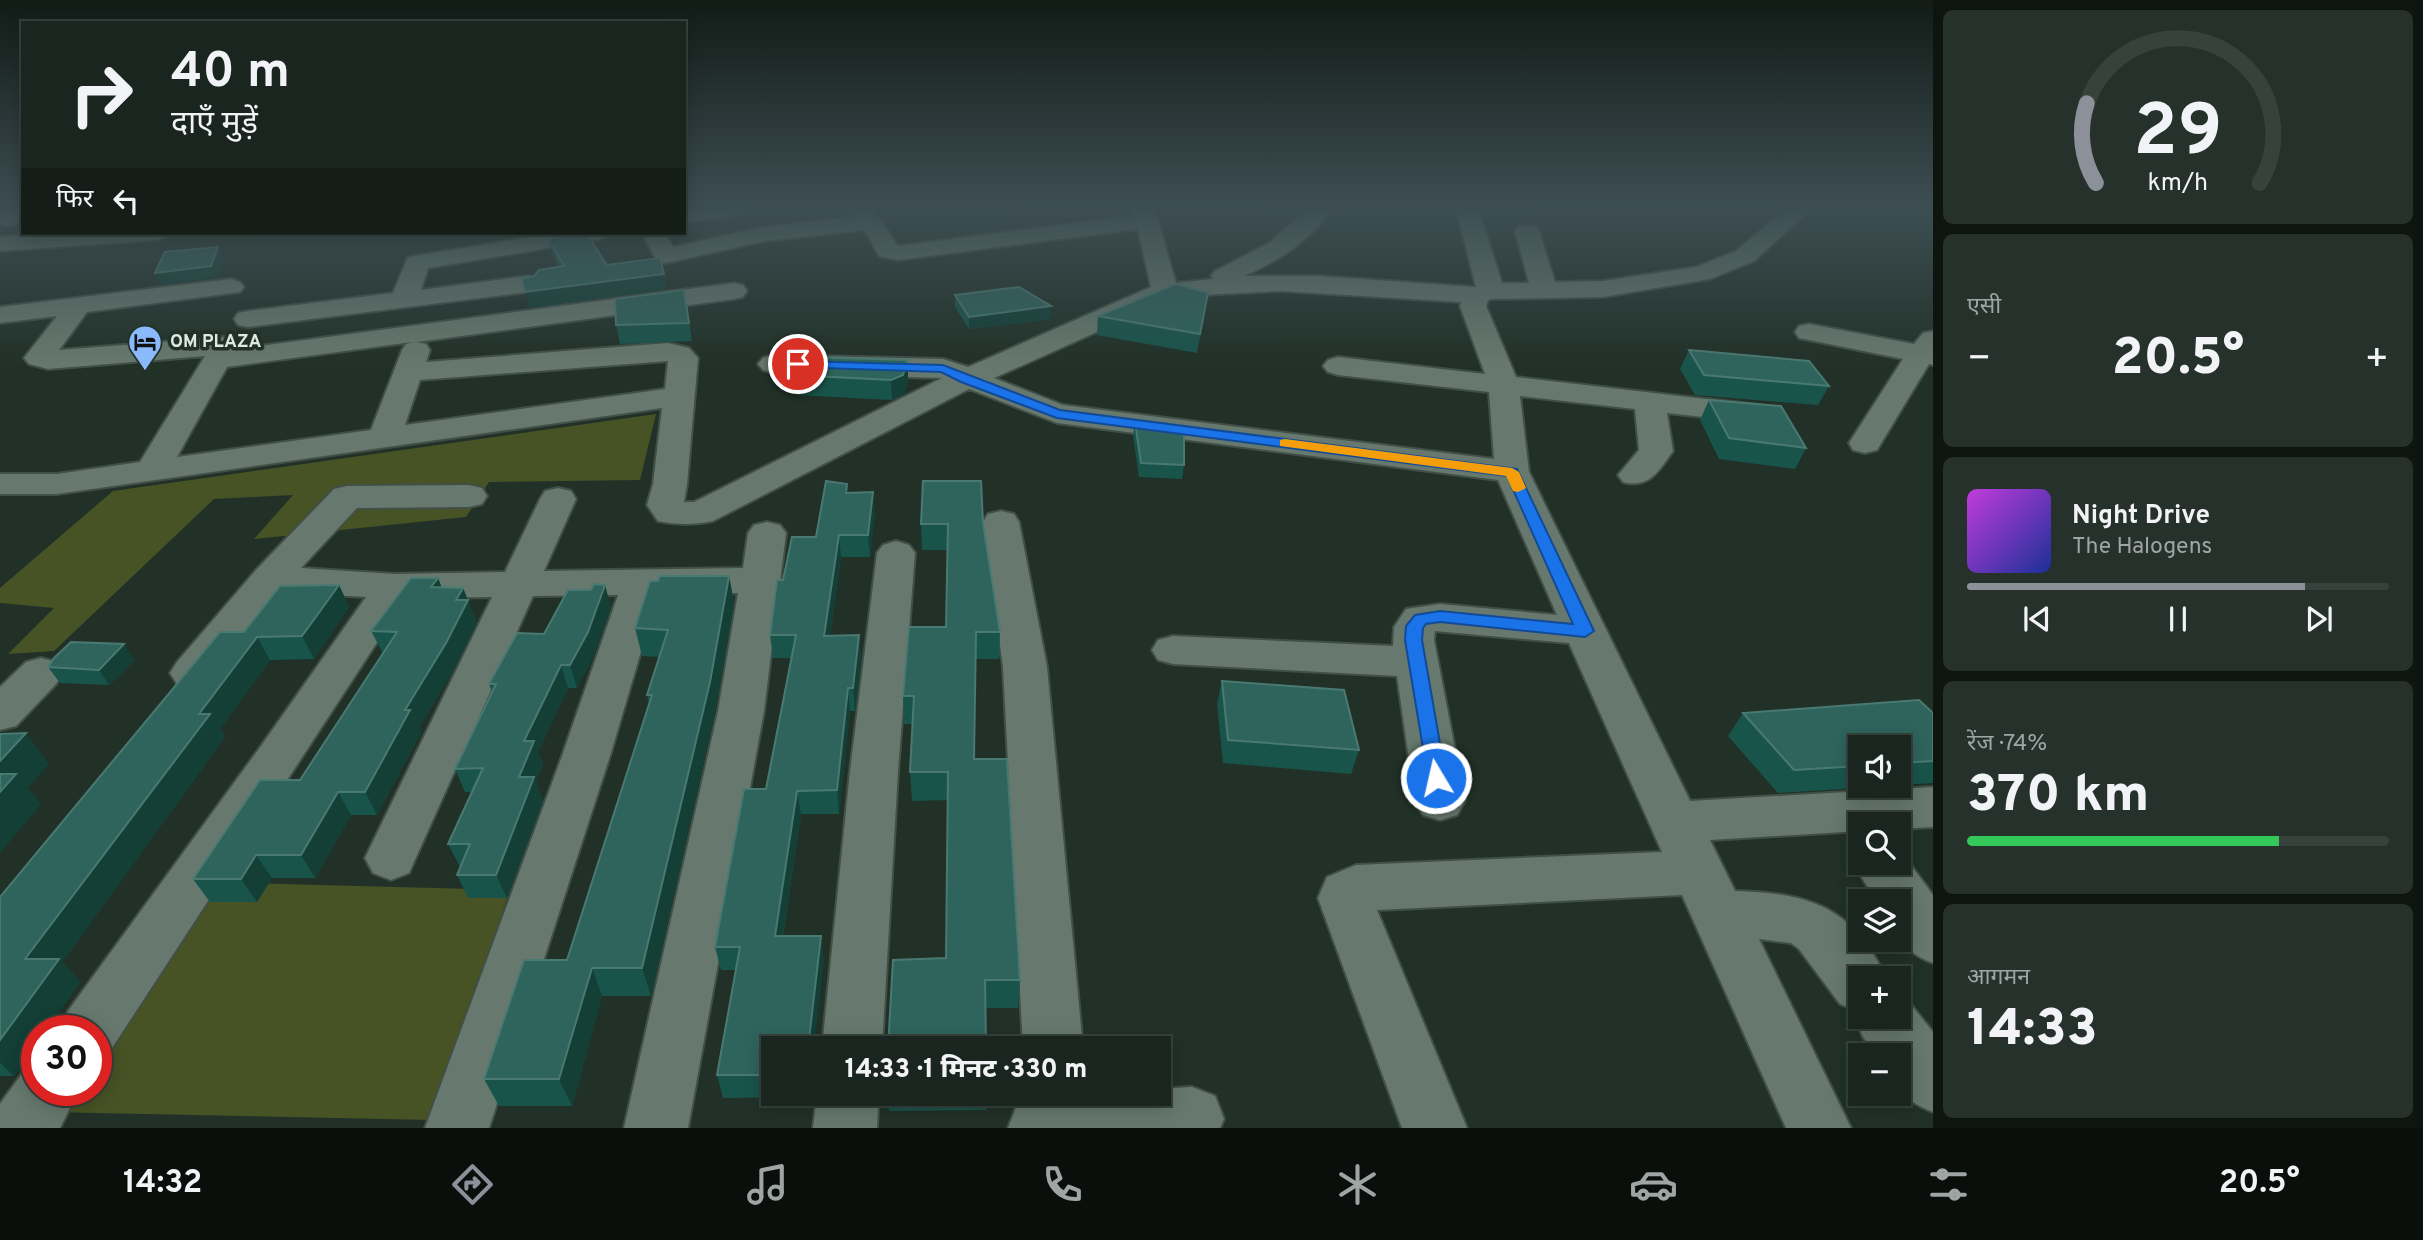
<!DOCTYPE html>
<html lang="hi">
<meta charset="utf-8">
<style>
body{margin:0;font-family:Overpass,"Noto Sans Devanagari",sans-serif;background:#26312b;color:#f1f3f6;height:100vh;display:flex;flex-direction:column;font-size:26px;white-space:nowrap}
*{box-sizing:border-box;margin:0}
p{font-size:23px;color:#9fa5a4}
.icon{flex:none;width:38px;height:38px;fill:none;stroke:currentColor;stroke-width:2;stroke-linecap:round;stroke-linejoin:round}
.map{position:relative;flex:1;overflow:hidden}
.sheet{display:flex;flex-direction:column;gap:10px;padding:10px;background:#0e1410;width:490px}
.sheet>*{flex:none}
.hud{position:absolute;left:21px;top:21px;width:665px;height:214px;border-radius:0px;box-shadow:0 4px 18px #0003,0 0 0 2px #37423c;background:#19251e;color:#f1f3f6;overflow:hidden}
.controls{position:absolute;left:1848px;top:735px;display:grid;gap:14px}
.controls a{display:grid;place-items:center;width:63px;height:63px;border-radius:0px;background:#19251e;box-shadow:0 4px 18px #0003,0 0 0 2px #37423c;font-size:35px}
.speed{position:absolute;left:21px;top:1015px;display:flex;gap:14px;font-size:35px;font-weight:700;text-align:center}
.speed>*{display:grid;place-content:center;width:91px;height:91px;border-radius:50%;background:#19251e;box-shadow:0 4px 18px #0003,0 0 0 2px #37423c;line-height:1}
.speed .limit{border:10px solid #d22;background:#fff;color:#111}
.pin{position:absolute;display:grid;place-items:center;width:60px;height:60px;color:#fff;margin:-30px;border:4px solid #fff;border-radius:50%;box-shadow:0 2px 7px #0007}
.me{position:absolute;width:77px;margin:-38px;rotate:351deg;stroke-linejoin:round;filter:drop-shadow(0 0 5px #0008)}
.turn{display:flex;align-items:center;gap:24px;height:147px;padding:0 35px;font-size:32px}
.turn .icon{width:91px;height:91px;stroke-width:2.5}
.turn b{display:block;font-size:49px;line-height:60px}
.then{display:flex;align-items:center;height:66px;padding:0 35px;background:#0003;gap:14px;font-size:26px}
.big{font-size:52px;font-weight:800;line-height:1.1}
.sheet .card{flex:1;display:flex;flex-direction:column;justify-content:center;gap:10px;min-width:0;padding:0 24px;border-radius:10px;background:#26312b}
.sheet .dial{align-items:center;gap:0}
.dial svg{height:182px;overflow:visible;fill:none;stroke:#37423c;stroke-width:7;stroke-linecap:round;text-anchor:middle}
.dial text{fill:#f1f3f6;stroke:none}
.song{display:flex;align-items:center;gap:21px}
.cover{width:84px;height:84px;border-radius:10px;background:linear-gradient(135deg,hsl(290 70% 55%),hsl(230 70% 35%))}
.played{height:7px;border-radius:4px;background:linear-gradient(90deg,#8c9099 80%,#37423c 80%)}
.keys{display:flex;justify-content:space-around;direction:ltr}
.heat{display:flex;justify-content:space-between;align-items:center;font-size:38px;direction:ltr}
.charge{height:10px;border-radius:5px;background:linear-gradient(90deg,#34c759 74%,#37423c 0)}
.trip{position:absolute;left:761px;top:1036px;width:410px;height:70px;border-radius:0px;background:#19251e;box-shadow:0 4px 18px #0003,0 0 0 2px #37423c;font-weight:800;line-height:70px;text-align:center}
.menu{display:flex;height:112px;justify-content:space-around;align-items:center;background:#0a0f0c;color:#9fa5a4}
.menu .icon{width:49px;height:49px}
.menu .current{color:#8c9099}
.menu b{font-size:32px;color:#f1f3f6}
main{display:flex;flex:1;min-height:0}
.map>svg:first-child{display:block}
.green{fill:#475325}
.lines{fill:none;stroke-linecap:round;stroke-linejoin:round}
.minor-casing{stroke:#414f47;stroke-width:4}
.minor{fill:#67796e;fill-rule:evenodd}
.wall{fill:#19544b}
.shaded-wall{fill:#133f36}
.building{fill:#2e645c;stroke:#4a7971;stroke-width:2}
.route{fill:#1a73e8;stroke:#114b97;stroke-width:2}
.slow{fill:#f59e0b}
.labels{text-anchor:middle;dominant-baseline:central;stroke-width:7;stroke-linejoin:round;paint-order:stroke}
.far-poi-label{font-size:18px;font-weight:bold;fill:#dee8e2;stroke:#213128;text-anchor:start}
</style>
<main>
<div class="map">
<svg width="1933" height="1128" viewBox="0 0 1933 1128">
<rect width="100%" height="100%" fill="#213128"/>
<!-- green -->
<g class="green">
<path d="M656,414L640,480L489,482L466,517L254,539L293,495L214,499L54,651L8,654L54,608L0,603V588L113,491Z"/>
<path d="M201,882L510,890L432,1120L46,1112L61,1090H96V1037Z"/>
</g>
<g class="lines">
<!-- minor casing -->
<g class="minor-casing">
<g id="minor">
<path d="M23,208V222L8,226L0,224V214Z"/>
<path d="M695,208H747L744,213L736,215L684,223V209Z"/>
<path d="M842,208C881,205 878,220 898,246L1133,216L1130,208H1152L1158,221L1176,283L1213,279L1211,276L1215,271L1269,243L1309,208H1332C1314,239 1276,262 1244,276H1319L1476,287L1456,208H1478L1502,283H1529L1515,231L1519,226H1535L1539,231L1555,282L1603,281L1696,267L1736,251L1788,208H1812L1754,261L1710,279L1603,297L1492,299L1488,300L1486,306L1516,377L1758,405L1769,407L1774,414L1769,421L1758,423L1667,413L1673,451C1659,471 1649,489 1623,482L1618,475L1639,450L1635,409L1520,396L1529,472L1690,801L1933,787V827L1899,829V824H1860V831L1710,840L1735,891C1809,893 1854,907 1886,978H1860V1017H1899V995L1905,997L1933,1032V1112C1899,1098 1899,1090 1899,1055H1876L1863,1037L1854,1017L1857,1011L1840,1004L1799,949L1791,943L1759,939L1851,1128H1786L1682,895L1377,910L1467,1128H1402L1318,898L1327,877L1356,865L1662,852L1569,643L1435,631L1434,640L1465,801L1457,815L1440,820L1423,815L1415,801L1397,676L1173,664L1158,660L1152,650L1158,640L1173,636L1393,646L1394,627L1406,609L1440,604L1557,615L1498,480L1057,423L969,389L713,521C695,525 676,525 658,521L647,505L653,484L662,408L57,494H0V474H57L140,462L205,356L48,369L29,364L24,358L57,316L0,323V307L231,279L240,282L244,287L240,292L87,312L59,350L225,337L235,340L239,346L238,349L734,283L743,285L747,291L743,297L734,299L417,342L426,344L430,350L426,362L668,343L689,348L698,358L687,484L684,502H694L942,378L773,373L763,370L758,364L763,358L773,355L943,359L968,367L1151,287L1138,229L898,260L879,256L865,230L765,241L666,263L657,261L642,233H665L673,247L765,227L851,217ZM1280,291L1461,302L1460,306L1485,374L1338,357L1328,360L1323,366L1328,372L1338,375L1489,392L1494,459L1063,405L994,378L1168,300L1201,295ZM412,342L406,344L402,350L371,430L177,457L227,367ZM668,361L665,389L405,425L420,380Z"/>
<path d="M59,233H168L164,238L156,240L0,251V237Z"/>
<path d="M554,233H608L604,238L596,240L428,268L421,290L528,276L537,279L541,284L537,289L528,292L248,327L238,325L234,319L238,313L248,311L393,293L408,257Z"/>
<path d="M1809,324L1914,344L1923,333L1933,331V365L1929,364L1877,450L1865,453L1853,450L1849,443L1903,359L1799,338L1795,332L1799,326Z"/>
<path d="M469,485L482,488L487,496L482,504L469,507L357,508L301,568L394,574L505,572L540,499L545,491L558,488L571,491L576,499L544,571L743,568L748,533L754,525L767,522L780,525L786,533L764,711L688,1128H624L718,711L738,593L658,594L610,756L489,1128H425L562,756L618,595L533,596L409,873L391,880L373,873L365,858L492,597L406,598L110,1051L96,1057V1031H59L68,1011L261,746L366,597L281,592L207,684L192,688L177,684L170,673L177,662L256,570L334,489L347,486Z"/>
<path d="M1001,511L1014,514L1019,522L1047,667L1083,1048H1023L1003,667L983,522L988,514Z"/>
<path d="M896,541L909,545L915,553L898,771L882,1048H822L850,771L877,553L883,545Z"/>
<path d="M41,658L56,662L63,673L56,684L16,726L0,730V687L26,662Z"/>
<path d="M1860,848V863H1899V849L1933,895V963C1898,950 1899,935 1899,901H1876L1853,863Z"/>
<path d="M37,1063V1090H79L60,1128H0V1104L26,1068Z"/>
<path d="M1192,1087L1215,1096L1224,1119L1220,1128H1008L1017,1105L1025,1102V1094H1158V1089Z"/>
<path d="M817,1094H879L877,1128H813Z"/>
</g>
</g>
<!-- minor -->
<use href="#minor" class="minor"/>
</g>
<!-- wall -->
<g class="wall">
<path d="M548,239L607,265L667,289L529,308L534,276L559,267L552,253Z"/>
<path d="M684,290L692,341L620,344L616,325Z"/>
<path d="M955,295L1051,306L1050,319L969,329L955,307Z"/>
<path d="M1205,311L1197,353L1097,335L1098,316Z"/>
<path d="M1689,350L1829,386L1818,405L1695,395L1680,369Z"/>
<path d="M794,375L908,380L904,394L892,400L796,395Z"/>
<path d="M1709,400L1806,448L1795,469L1719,459L1700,420Z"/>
<path d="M1135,422L1184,465L1182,479L1139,477L1133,436Z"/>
<path d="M847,493L875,514L870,557H841L830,636L859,635L861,658L855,711H850L839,814H801L783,936L824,959L774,1048V1094H809V1097L723,1098L717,1075L736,970H721L715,947L766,789L792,658H773L770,635L783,580Z"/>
<path d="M983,523L1000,632L999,659H975L974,759L1020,980L1018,1008H985L946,958L948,800L912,801L910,772L913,724H904L903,696L946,627L947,550H922L921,524Z"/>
<path d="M729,576L734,603L715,710L651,996H602L572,1106H499L484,1079L567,960L649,703L647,695L659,657L642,656L635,628L658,581Z"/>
<path d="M438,578L442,588H463L477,623L456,666L419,728L421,733L377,815H351L315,878H272L257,902H210L193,879L300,780L383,653L371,631Z"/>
<path d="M339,585L349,607L314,659L270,660L220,729L225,737L62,962L80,982L14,1076H0V897L244,632Z"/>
<path d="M611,607L594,655L577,688H568L538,752L543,764L536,782L543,801L507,898H468L457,875L460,867L448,844L472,792H465L455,769L492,692L489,684L544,634Z"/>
<path d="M135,660L109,685L60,683L48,667Z"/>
<path d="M1222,681L1359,750L1351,774L1223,763L1217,704Z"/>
<path d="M1743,713H1933V783L1899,785V747H1860V786H1892L1778,793L1728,736Z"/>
<path d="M887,1094H986V1110L889,1111Z"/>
</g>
<!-- shaded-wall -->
<g class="shaded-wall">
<path d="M0,208H21L0,211Z"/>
<path d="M218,247L223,259L216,278L160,285L155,273Z"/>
<path d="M664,274L667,289L529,308L525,292Z"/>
<path d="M1051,306L1050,319L969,329V317Z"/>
<path d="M908,360V380L904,394L892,400L891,380Z"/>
<path d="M873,492L875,514L870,557L868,535Z"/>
<path d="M839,535L841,557L827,658L824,636Z"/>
<path d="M729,576L734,603L715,710L651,996L642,968Z"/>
<path d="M438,578L446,600L431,587Z"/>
<path d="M339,585L349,607L314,659L302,636Z"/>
<path d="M605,585L611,607L594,655L577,688L570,665Z"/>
<path d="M463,588L477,623L456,666L419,728L421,733L377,815L365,792L405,710L456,600Z"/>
<path d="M859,635L861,658L855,711L853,688Z"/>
<path d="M257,637L270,660L220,729L225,737L62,962L80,982L46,1031H37V1044L14,1076L0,1063V1040L25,959L199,714Z"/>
<path d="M124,644L135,660L109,685L99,670Z"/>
<path d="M561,665L568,688L538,752L543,764L536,782L543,801L507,898L496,875L519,777L524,741Z"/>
<path d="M848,688L850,711L839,814L837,790Z"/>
<path d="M26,733L49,764L28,788L41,804L0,853V761Z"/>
<path d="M797,791L801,814L779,960L775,936Z"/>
<path d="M338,792L351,815L315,878L301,855Z"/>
<path d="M256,855L272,878L257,902L241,879Z"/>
<path d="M821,936L824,959L814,1048H808Z"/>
<path d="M592,968L602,996L572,1106L559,1079Z"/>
</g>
<!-- building -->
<g class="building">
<path d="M582,233H586L607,265L660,258L664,274L525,292L522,279L534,276L539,270L564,266L548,239Z"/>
<path d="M218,247L211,266L155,273L165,252Z"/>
<path d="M1176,284L1208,293L1200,334L1098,316Z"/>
<path d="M1019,287L1051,306L969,317L955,295Z"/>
<path d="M684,290L689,323L616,325L615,299Z"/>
<path d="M1689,350L1809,361L1829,386L1704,375Z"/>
<path d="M803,357L908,360L903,375L891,380L794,375Z"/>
<path d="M1709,400L1781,406L1806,448L1729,438Z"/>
<path d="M1135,422L1184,428V465L1141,463Z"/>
<path d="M826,481L847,484L846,493L873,492L868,535H839L824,636L859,635L853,688H848L837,790L797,791L775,936H821L808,1048H774V1075H717L740,947H715L744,789H766L796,635H770L777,580H783L792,537H816Z"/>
<path d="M923,481H981L983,523L1000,632H976L974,759H1007L1020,980H985L986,1048H888L893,960L946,958L948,772H910L914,696H903L909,627H946L948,524H921Z"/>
<path d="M660,576H729L710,682L642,968H592L559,1079H484L524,960H567L652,695H647L668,630L635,628L650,581H658Z"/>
<path d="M411,578H438L431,587L463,588L456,600H468L446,643L405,710H410L365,792H338L301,855H256L241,879H193L260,780H300L397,632L371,631Z"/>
<path d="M594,584L605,585L588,632L570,665H561L524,741H534L519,777H534L496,875H457L470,844H448L483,768L455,769L496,684H489L517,633L544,634L568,590H591Z"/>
<path d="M339,585L302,636L257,637L199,714H210L25,959H59L0,1040V897L220,632H244L280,586Z"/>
<path d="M71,642L124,644L99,670L48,667L54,658Z"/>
<path d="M1222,681L1344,690L1359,750L1228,740Z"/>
<path d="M1919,700L1933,713V761L1899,763V747H1860V766L1794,770L1743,713Z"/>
<path d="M26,733L0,761V734Z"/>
<path d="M0,774H16L0,792Z"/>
</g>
<!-- sky -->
<linearGradient id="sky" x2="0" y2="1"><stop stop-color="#121b16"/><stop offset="0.57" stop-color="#3d4e53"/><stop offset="1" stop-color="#3d4e53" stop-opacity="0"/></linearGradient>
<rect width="1933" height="365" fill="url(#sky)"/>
<!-- route -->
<path class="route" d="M798,361L943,365L1060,410L1517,469L1594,631L1585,637L1440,622L1426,624L1423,628L1422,640L1446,778L1443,784L1436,786L1429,784L1405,640L1406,626L1415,615L1440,611L1573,624L1507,476L1057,418L961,382L941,372L794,367L792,364Z"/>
<!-- slow -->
<path class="slow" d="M1285,439L1512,468L1519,472L1526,488L1518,492L1513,491L1506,476L1280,446V440Z"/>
<!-- icons -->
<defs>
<g id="hotel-pin" transform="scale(1.75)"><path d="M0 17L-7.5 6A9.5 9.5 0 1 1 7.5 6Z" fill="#8abafc" stroke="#213128"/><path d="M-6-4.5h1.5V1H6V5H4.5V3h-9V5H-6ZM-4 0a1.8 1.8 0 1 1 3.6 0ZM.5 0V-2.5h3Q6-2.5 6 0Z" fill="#111"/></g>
</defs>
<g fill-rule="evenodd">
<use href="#hotel-pin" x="145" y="342"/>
</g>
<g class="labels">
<!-- far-poi labels -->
<g class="far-poi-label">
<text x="170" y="342">OM PLAZA</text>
</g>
</g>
</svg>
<div class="controls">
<a><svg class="icon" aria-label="sound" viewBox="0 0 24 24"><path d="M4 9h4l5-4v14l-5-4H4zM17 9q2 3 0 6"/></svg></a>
<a><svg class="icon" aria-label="search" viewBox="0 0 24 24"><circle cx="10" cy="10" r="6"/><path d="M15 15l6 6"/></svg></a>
<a><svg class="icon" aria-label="layers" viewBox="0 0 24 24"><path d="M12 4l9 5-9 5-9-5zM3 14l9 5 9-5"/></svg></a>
<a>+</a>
<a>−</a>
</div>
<div class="speed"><div class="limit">30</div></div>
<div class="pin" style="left:798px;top:364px;background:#d93025"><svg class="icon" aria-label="arrive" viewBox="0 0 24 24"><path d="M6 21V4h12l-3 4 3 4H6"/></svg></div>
<svg class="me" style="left:1436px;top:778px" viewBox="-20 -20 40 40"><circle r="17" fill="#1a73e8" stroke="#fff" stroke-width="3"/><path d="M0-11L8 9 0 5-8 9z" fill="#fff"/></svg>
<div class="trip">14:33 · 1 मिनट · 330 m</div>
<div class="hud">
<div class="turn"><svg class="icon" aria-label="right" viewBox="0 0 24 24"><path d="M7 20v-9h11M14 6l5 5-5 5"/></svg><div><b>40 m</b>दाएँ मुड़ें</div></div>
<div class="then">फिर<svg class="icon" aria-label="left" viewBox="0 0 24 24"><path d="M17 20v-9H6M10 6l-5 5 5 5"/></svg></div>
</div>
</div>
<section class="sheet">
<div class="card dial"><svg viewBox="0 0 100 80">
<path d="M14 69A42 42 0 1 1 86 69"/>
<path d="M14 69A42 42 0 0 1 10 34" stroke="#8c9099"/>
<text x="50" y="56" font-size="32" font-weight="700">29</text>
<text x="50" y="72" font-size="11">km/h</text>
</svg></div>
<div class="card"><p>एसी</p>
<div class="heat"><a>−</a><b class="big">20.5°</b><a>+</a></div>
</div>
<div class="card">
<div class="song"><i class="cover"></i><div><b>Night Drive</b><p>The Halogens</p></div></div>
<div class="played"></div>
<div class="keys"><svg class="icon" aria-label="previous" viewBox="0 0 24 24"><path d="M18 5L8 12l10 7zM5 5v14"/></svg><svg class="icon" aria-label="pause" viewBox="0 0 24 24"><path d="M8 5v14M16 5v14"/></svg><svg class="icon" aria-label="next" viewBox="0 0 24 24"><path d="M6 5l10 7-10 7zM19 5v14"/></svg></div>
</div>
<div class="card"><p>रेंज · 74%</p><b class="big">370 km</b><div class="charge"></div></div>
<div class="card"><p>आगमन</p><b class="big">14:33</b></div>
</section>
</main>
<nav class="menu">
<b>14:32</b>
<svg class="icon current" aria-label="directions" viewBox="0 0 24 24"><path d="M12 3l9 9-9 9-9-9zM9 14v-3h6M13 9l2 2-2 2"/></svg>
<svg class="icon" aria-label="music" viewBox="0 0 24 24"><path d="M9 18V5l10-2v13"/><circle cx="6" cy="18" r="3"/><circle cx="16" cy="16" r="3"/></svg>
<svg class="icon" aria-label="phone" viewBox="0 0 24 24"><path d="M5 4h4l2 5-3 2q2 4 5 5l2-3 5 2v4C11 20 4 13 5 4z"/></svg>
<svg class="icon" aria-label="climate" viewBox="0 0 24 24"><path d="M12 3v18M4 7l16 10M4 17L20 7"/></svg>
<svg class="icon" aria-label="car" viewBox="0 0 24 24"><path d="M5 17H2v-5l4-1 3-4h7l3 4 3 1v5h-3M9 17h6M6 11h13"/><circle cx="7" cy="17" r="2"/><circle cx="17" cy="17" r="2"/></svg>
<svg class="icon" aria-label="filters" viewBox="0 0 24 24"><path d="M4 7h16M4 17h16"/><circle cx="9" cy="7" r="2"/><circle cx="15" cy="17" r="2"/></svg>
<b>20.5°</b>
</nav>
